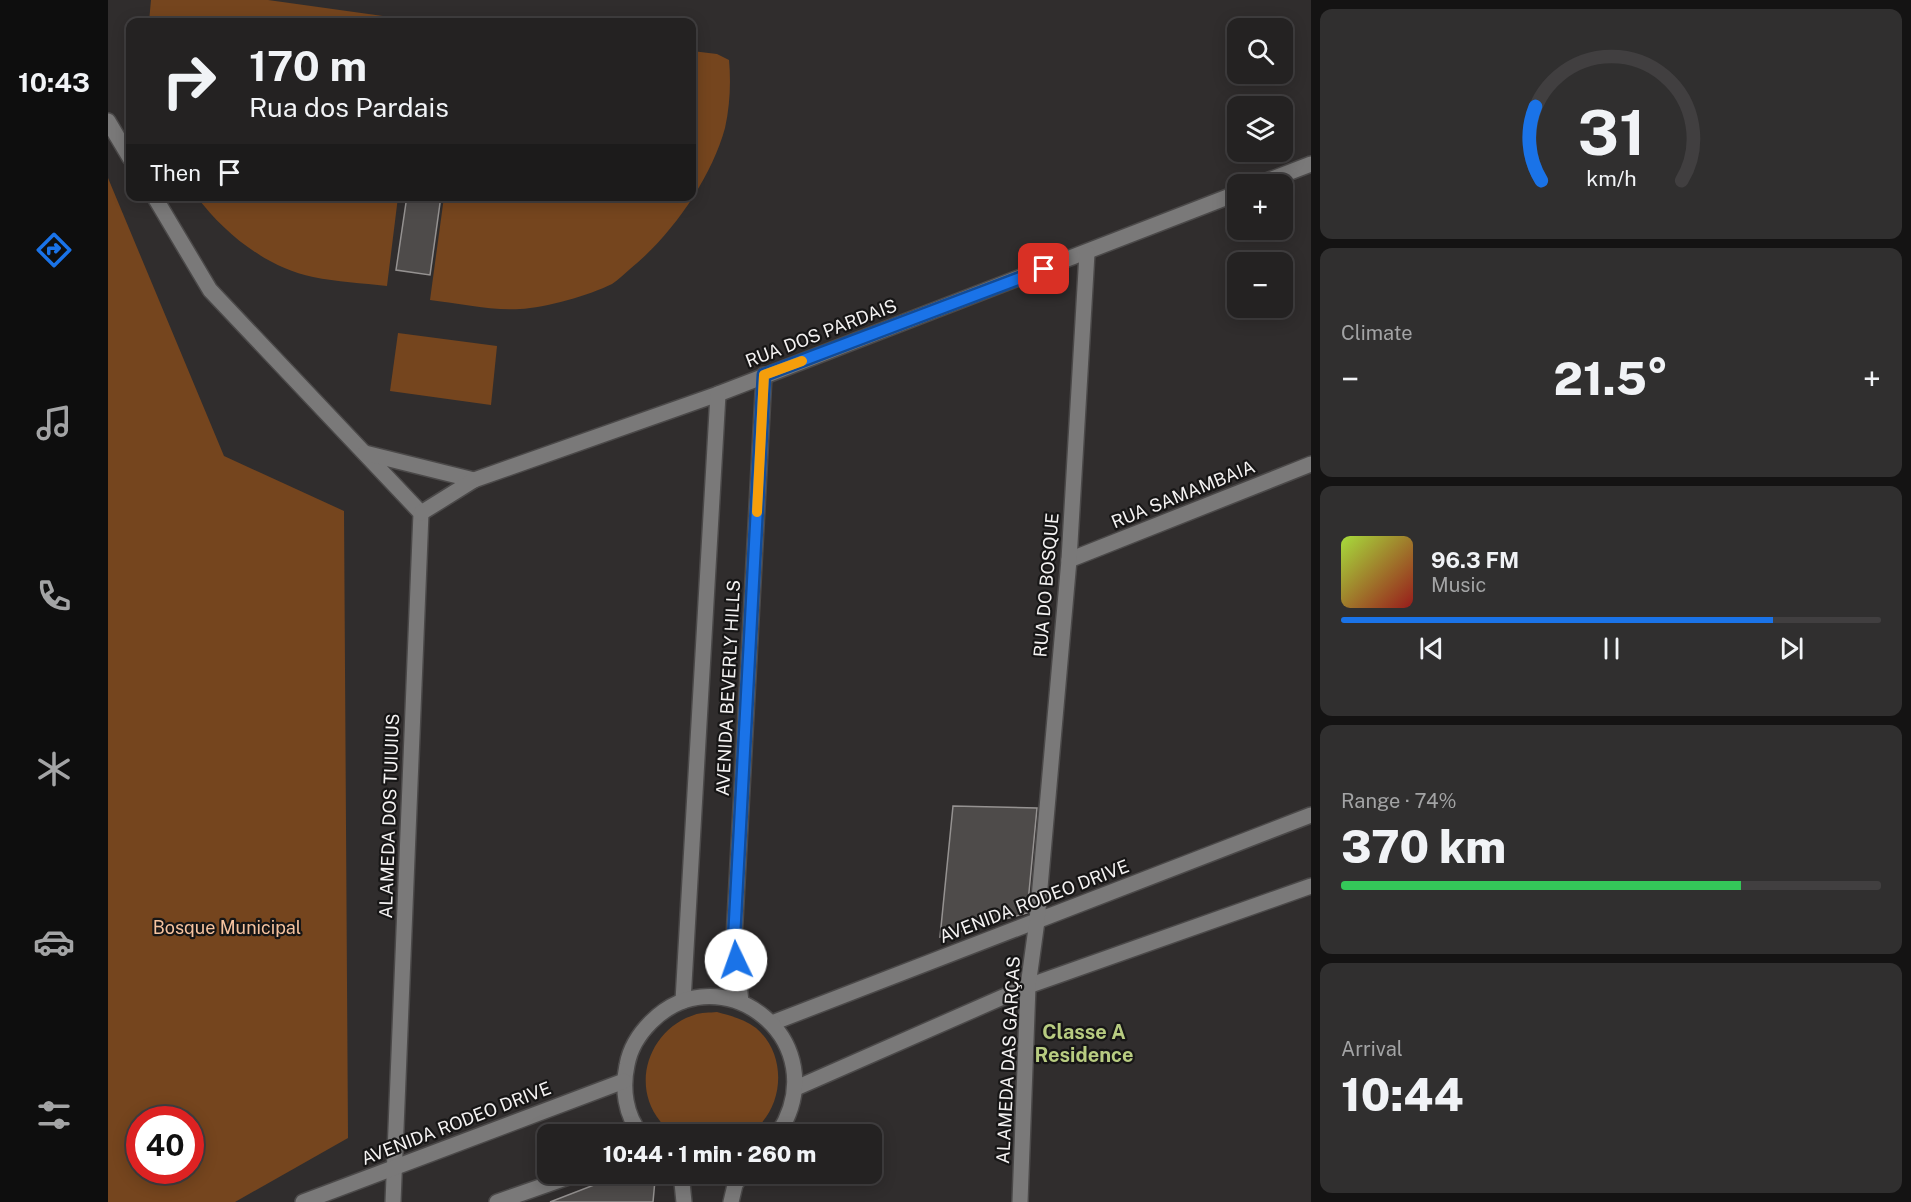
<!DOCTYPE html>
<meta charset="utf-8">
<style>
body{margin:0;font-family:"Public Sans",sans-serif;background:#302f2f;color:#f1f3f6;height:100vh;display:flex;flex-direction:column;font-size:22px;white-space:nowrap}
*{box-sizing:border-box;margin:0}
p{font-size:20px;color:#a3a4a5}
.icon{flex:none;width:33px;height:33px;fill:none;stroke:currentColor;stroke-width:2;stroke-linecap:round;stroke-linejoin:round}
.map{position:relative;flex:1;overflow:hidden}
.panel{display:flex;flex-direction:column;gap:9px;padding:9px;background:#141313;width:600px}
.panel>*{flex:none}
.banner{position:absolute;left:18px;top:18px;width:570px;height:183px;border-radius:12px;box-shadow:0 3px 15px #0003,0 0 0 2px #413f40;background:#242222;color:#f1f3f6;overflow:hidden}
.tools{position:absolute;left:1119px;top:18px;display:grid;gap:12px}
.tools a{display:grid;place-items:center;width:66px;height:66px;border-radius:12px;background:#242222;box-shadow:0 3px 15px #0003,0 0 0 2px #413f40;font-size:30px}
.speed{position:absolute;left:18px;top:1106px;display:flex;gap:12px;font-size:30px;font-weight:700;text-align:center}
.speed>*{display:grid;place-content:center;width:78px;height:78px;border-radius:50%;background:#242222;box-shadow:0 3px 15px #0003,0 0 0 2px #413f40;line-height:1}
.speed .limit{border:9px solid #d22;background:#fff;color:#111}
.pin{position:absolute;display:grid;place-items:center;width:51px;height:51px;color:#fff;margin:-26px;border-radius:12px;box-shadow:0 3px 9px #0006}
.me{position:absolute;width:66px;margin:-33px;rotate:357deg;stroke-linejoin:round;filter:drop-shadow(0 0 4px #0008)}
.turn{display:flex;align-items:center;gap:21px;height:126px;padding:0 24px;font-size:27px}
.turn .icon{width:78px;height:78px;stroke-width:2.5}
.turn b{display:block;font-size:42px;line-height:51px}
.then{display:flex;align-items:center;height:57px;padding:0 24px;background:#0003;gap:12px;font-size:22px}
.big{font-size:45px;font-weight:800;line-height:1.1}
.panel .tile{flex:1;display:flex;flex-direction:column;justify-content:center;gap:9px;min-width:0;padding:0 21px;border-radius:12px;background:#302f2f}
.panel .dial{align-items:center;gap:0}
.dial svg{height:156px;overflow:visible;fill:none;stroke:#413f40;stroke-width:7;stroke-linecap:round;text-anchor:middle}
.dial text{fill:#f1f3f6;stroke:none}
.song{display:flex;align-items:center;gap:18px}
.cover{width:72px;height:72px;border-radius:9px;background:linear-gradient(135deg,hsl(80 70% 55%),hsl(0 70% 35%))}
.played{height:6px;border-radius:3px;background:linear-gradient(90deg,#1a73e8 80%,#413f40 80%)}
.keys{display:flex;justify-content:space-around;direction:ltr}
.heat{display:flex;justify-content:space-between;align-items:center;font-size:33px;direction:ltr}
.charge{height:9px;border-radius:4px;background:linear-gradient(90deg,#34c759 74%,#413f40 0)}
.trip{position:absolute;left:429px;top:1124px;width:345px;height:60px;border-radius:12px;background:#242222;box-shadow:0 3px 15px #0003,0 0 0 2px #413f40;font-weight:800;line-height:60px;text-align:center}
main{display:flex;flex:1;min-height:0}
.dock{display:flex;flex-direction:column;width:108px;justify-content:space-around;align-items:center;background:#0e0e0e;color:#a3a4a5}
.dock .icon{width:42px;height:42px}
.dock .selected{color:#1a73e8}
.dock b{font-size:27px;color:#f1f3f6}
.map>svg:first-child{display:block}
.green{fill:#75451e;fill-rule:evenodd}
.building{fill:#4e4b4a;stroke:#959291;stroke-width:1.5}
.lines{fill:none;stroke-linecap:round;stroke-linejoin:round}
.minor-casing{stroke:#4b4949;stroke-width:18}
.minor{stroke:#7a7979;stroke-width:15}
.route-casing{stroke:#114b97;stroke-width:15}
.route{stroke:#1a73e8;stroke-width:10}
.slow{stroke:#f59e0b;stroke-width:10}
.labels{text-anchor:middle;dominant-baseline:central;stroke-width:4.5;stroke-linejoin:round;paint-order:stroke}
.street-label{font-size:18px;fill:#f4f2f2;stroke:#171616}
.park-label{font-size:18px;fill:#f6c39f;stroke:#171616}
.neighbourhood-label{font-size:20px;font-weight:bold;fill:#b8cc81;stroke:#171616}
</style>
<main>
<nav class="dock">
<b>10:43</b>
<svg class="icon selected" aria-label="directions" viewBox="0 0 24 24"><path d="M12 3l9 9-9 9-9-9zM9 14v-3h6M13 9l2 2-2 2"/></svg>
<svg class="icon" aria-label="music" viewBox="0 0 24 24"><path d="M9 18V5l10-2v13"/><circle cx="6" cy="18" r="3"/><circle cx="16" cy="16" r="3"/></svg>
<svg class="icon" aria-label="phone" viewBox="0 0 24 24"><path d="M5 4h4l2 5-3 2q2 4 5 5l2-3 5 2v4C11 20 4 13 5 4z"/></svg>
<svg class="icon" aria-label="climate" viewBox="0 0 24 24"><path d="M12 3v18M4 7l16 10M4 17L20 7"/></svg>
<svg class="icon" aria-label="car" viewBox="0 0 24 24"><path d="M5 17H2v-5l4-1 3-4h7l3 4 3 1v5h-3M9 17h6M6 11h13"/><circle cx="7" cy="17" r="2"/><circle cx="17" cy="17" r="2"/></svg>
<svg class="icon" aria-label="filters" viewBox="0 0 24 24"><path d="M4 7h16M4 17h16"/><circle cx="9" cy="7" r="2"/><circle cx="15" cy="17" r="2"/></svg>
</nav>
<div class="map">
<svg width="1203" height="1202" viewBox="0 0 1203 1202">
<rect width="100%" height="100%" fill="#302d2d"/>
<!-- green -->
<g class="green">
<path d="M43,0H160L282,17L293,22H41Z"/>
<path d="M584,51L609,54L621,60C623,82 622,106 617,128C603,179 563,236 522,269C516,274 510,280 504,284C482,295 437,308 412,309C386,311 348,303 322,300L336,197L584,196Z"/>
<path d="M0,178L116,456L236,511L240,1138L127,1202H0ZM32,1119H82V1170H32Z"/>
<path d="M89,197H290L279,286C254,283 229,282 205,277C158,267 117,234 89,197Z"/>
<path d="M290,333L389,346L383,405L282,391Z"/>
<path d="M609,1012C623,1016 636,1019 648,1028C681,1056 676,1111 641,1134H566C561,1130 555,1126 552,1121C522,1084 542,1029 586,1015C593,1012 602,1013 609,1012Z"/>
</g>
<!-- building -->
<g class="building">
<path d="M299,196H333L322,275L288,270Z"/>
<path d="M845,806L929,808L919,913L832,937Z"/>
<path d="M517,1173H539L547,1180L545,1202H442Z"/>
</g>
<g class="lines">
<!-- minor casing -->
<g class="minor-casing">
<g id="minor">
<path d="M0,121L22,158"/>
<path d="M1151,184L1203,164"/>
<path d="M46,196L102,290L313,513L285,1202"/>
<path d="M257,453L366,480"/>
<path d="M313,513L366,480L610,394L1130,193"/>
<path d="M961,560L1203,464"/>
<path d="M575,1001L610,394"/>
<path d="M633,1002L626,939L656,375"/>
<path d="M664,1023L1203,815"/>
<path d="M688,1088L920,986L1203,886"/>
<path d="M533,1134C517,1115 514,1088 519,1065C522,1048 531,1034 543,1022C614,951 730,1041 670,1134"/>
<path d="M573,1173L576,1202"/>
<path d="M195,1202L516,1081"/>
<path d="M389,1202L472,1173"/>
<path d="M623,1202L627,1185L634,1173"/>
<path d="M912,1202L920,986L929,921L961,560L979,253"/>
</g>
</g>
<!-- minor -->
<use href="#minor" class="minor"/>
</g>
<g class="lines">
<!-- route casing -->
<g class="route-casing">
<path id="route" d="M628,960L626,939L656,375L936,269"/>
</g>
<!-- route -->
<use href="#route" class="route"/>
<!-- slow -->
<path class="slow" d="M649,512L656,375L694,361"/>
</g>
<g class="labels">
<!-- street labels -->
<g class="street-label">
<text transform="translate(713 333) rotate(-21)">RUA DOS PARDAIS</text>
<text transform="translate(1075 494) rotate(-22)">RUA SAMAMBAIA</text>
<text transform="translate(938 585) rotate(-85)">RUA DO BOSQUE</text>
<text transform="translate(620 688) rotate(-87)">AVENIDA BEVERLY HILLS</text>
<text transform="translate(281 816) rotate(-88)">ALAMEDA DOS TUIUIUS</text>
<text transform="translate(926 901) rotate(-21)">AVENIDA RODEO DRIVE</text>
<text transform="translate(900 1060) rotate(-87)">ALAMEDA DAS GARÇAS</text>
<text transform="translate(348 1123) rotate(-21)">AVENIDA RODEO DRIVE</text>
</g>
<!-- park labels -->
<g class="park-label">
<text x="119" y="927">Bosque Municipal</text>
</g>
<!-- neighbourhood labels -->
<g class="neighbourhood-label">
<text x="976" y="1032">Classe A<tspan x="976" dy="23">Residence</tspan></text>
</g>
</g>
</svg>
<div class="tools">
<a><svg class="icon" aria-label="search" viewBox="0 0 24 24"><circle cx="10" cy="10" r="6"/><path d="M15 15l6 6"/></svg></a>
<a><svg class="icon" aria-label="layers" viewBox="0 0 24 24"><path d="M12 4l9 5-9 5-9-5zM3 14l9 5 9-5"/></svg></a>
<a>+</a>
<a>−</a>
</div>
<div class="speed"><div class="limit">40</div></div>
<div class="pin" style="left:936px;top:269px;background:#d93025"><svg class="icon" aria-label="arrive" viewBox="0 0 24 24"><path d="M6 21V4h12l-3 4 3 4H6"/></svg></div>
<svg class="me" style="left:628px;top:960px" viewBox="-20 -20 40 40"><circle r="19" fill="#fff"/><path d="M0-13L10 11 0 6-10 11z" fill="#1a73e8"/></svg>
<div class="trip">10:44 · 1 min · 260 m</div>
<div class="banner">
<div class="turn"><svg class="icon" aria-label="right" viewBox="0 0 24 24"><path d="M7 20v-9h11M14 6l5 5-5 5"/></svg><div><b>170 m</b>Rua dos Pardais</div></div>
<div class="then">Then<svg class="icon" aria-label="arrive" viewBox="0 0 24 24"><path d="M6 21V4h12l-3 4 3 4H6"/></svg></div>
</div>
</div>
<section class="panel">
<div class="tile dial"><svg viewBox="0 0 100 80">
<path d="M14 69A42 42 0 1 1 86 69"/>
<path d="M14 69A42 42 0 0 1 11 31" stroke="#1a73e8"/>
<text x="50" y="56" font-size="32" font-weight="700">31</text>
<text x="50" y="72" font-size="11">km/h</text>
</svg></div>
<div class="tile"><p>Climate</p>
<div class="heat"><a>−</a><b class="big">21.5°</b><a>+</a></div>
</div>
<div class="tile">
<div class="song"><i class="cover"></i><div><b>96.3 FM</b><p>Music</p></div></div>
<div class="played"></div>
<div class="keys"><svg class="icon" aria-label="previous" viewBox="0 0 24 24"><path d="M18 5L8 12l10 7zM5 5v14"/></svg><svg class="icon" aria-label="pause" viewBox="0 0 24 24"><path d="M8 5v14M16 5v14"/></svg><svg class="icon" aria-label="next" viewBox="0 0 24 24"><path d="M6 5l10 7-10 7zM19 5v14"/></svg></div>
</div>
<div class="tile"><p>Range · 74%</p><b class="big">370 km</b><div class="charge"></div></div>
<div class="tile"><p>Arrival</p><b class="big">10:44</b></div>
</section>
</main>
